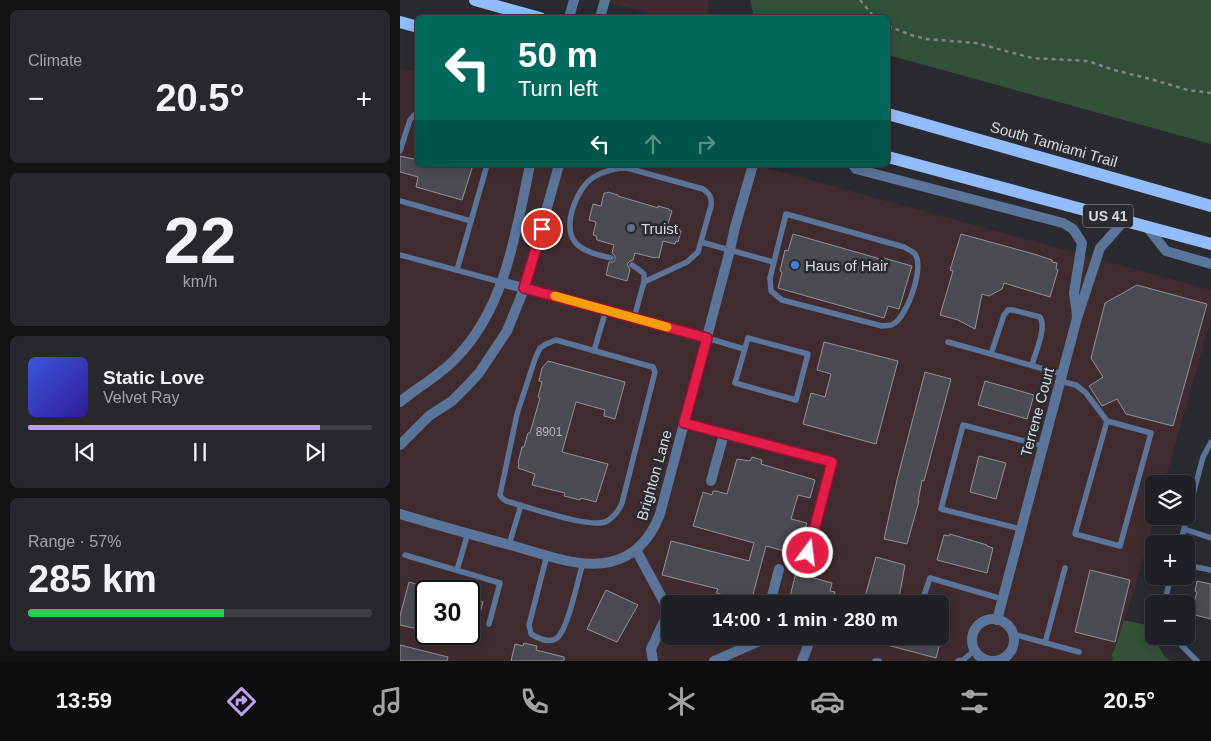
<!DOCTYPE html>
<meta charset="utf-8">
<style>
body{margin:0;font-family:Helvetica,sans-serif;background:#27282d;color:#f1f3f6;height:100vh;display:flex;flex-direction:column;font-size:19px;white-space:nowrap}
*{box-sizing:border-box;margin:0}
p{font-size:16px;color:#a1a3a7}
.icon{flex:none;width:28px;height:28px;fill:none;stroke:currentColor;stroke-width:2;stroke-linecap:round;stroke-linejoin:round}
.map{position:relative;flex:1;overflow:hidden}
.sheet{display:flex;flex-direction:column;gap:10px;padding:10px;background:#111214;width:400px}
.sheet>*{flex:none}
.banner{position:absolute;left:15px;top:15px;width:475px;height:152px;border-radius:8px;box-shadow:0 2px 12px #0003,0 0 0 1px #3c3e42;background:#00695c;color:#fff;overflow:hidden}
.tools{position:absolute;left:745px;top:475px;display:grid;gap:10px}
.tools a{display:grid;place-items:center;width:50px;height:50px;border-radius:8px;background:#1f2025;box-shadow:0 2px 12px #0003,0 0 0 1px #3c3e42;font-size:25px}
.speed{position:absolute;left:15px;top:580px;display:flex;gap:10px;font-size:25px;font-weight:700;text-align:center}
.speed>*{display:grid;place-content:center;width:65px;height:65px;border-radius:50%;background:#1f2025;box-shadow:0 2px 12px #0003,0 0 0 1px #3c3e42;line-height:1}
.speed .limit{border:2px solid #111;border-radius:8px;background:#fff;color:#111}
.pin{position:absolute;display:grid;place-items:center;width:42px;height:42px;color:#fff;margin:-21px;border:2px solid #fff;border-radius:50%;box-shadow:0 1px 5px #0007}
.me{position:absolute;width:55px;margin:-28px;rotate:15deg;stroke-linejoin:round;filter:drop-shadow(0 0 4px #0008)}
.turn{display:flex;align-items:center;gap:18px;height:105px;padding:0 20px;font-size:22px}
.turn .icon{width:65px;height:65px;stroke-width:2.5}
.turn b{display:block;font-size:35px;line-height:42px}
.lanes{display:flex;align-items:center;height:48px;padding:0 20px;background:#0003;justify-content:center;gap:25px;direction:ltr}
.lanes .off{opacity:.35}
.big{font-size:38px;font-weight:700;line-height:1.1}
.sheet .tile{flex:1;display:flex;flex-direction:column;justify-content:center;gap:8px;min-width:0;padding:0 18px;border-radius:8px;background:#27282d}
.sheet .dial{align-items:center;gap:0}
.dial b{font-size:65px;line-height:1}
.song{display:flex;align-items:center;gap:15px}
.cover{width:60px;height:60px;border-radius:8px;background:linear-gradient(135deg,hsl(230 70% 55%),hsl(250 70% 35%))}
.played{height:5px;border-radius:2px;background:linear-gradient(90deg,#bca0f2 85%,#3c3e42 85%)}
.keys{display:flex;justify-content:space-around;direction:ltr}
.heat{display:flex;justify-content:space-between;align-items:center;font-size:28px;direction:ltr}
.charge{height:8px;border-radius:4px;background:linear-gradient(90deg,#34c759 57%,#3c3e42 0)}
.trip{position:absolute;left:261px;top:595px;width:288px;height:50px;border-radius:8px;background:#1f2025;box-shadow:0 2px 12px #0003,0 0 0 1px #3c3e42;font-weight:700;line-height:50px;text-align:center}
.menu{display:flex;height:80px;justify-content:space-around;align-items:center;background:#0c0d0f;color:#a1a3a7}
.menu .icon{width:35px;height:35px}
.menu .current{color:#bca0f2}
.menu b{font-size:22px;color:#f1f3f6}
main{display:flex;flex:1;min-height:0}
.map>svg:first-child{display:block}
.commercial{fill:#402c2f;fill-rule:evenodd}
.green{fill:#335039}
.building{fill:#4b4b52;stroke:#919299}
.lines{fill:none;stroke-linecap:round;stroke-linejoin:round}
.path{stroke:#838489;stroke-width:2.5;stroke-dasharray:4 4;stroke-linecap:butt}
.service{stroke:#5b749a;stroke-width:5.5}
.minor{stroke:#5b749a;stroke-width:10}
.primary{stroke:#92bcfb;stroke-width:12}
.route-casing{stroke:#92132f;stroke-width:12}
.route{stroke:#e11d48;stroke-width:9}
.slow{stroke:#f59e0b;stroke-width:9}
.service-dot{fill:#5c6f8a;stroke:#292b31;stroke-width:2}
.shop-dot{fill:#3f7fe0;stroke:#292b31;stroke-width:2}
.labels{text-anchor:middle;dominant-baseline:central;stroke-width:5;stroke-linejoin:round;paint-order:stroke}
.number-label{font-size:12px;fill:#b6b6bb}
.shield{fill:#292b31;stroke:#a4a6aa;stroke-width:1}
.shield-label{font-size:14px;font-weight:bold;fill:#d9dade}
.street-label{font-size:15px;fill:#d9dade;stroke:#292b31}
.poi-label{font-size:15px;fill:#d9dade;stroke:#292b31;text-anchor:start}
</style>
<main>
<section class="sheet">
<div class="tile"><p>Climate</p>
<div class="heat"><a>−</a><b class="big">20.5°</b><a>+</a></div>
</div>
<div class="tile dial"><b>22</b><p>km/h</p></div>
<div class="tile">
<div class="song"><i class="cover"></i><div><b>Static Love</b><p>Velvet Ray</p></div></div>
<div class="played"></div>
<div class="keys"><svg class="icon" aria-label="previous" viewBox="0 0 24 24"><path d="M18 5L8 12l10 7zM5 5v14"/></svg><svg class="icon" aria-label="pause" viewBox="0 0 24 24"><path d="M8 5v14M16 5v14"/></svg><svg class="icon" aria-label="next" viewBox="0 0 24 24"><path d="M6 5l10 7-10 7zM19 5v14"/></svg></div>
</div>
<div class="tile"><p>Range · 57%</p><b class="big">285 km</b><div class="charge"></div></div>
</section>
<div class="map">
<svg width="811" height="661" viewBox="0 0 811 661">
<rect width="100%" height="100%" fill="#292b31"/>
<!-- commercial -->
<g class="commercial">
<path d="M199,0H309L306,18L263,17Z"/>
<path d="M0,68L17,72L18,165H356L811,290V319L764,484H754L755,516L736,584L715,648L711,656L713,658L712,661H0ZM26,591H69V634H26ZM270,604H540V636H270Z"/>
</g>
<!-- green -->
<g class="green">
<path d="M350,0H811V144L488,55V18L354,17Z"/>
<path d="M724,620L746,625L765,657L771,661H712L713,658L711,656L715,648Z"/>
</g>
<!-- building -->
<g class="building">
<path d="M0,156L18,160V165H73L62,200L16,187L18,177L0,172Z"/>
<path d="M208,192L218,195V196L255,207L258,208V206L269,209V210L272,211L268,224L280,228L279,230L281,231L278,242L276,241L275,244L263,241L259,258L256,257L255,258L235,253L233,260L230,261L227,264L230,270L227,281L206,275L209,262H213L215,260V256L212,253L214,245L197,240L196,236L193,235L196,222L189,220L193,204L201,206L204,193H207Z"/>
<path d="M393,234L484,260V258L512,266L499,309L488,306L484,318L378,288L382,272L380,271L385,250L388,251Z"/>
<path d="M561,234L634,254L652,260V262L657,263L656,269L658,270L650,297L604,283L602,289L589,296L582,294L575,329L558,320L540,315L553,271L550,270Z"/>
<path d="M737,285L807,304L773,426L726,414L717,399L702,406L689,386L703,377L691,358L705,303Z"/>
<path d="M424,342L498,361L476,444L403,424L411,393L425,397L431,374L417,370Z"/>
<path d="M148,361L225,382L215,419L204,416L205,410L176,402L162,452L208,464L196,502L181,498L180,500L164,496L165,493L132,485L135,474L118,468L119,464L118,463L122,447H124L128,433H130L140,398L138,397L142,382L139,381L142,368Z"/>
<path d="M525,372L551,379L524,481L522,480L518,501H519L507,544L484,539L497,480Z"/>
<path d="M585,381L634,395L627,419L578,405Z"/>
<path d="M579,456L606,463L596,499L570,492Z"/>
<path d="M352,457L362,460L361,464L415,480L410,498L398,495L391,519L407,523L399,555L366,546L352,598H350L349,602L316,593L318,589L262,575L271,541L349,561L354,543L293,526L303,492L312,495L313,491H316L327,494L337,459L350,461Z"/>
<path d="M550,534L587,545V546L593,548L587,573L537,560L544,535L549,536Z"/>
<path d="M476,557L505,565L499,598L496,597L494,604H463Z"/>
<path d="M690,570L730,580L715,642L675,632Z"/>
<path d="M396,573L432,583L430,591L435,592L432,604H388Z"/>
<path d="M797,581L811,584V619L791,614L797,592L795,591Z"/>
<path d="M9,582L26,587V631L0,625V616Z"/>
<path d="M206,590L238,605L217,642L187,629Z"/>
<path d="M69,598L83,602L72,642L69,641Z"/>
<path d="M469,636H530L541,639L536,658L468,640Z"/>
<path d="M124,643L137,646L136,650L164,657V661H111L115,644L123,646Z"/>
<path d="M0,645L48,657L47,661H0Z"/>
</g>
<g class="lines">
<!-- path -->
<g class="path">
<path d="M460,0L475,18"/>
<path d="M488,26L511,35L526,39L576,43L632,58L688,61L714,70L750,79L788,90L811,93"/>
</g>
<!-- service -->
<g class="service">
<path d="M0,151L10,120L18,111"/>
<path d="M0,201L71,221"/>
<path d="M386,214L504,247C507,249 512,251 514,253C526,264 507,318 493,324C491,326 485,325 482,326L382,300L371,291L370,278Z"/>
<path d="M301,242L373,262"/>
<path d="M0,255L101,282"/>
<path d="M211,258C199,255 183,252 175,242C162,225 177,187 194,177C204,171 215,168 227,168L303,189C310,194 312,198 311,206L298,252L287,262L244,282V274L238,269L232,265"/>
<path d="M57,270L87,165"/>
<path d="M234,318L244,282"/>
<path d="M307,338L344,349"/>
<path d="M348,338L408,354L396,400L335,383Z"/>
<path d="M156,340L249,366L253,367L255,372L222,503C219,510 214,517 207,521C192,530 126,506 106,501L102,498L100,495L117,414L135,359L140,348L146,344Z"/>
<path d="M548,342L662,374"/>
<path d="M194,351L206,310"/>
<path d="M591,354L604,315L608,310H613L640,317C647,328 635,353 632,365"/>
<path d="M660,381L676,385L686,393L707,421"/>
<path d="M707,421L751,433L720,546L675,534Z"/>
<path d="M621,529L541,509L563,425L643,446"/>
<path d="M784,529L811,538"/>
<path d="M780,544L803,457L811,442"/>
<path d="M109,545L121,505"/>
<path d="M5,555L100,583L89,624"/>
<path d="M147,555L129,625L131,634C138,638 149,644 157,638C168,630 178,578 183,563"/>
<path d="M786,565L811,570"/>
<path d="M57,570L68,533"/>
<path d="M521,604L530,578L602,599"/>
<path d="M764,604L771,576"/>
<path d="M613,634L679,652"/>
<path d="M772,636L797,661"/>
<path d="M645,643L665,568"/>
<path d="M602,659L604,661"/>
<path d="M475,661H479"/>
<path d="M558,661L563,660L575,650"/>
</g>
<!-- minor -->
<g class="minor">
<path d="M169,18L174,0"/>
<path d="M200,18L205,0"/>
<path d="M453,165L456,169L663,223L673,229L682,243L674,293L677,315"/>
<path d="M747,227L766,251L811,264"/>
<path d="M101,282L307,338"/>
<path d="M0,402C19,386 41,375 57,357C106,306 116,231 130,165"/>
<path d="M284,423L432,463L408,553"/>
<path d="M0,445L29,416L52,401L66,387L79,373L107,331L124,289L159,165"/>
<path d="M311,481L324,434"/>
<path d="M0,514C37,525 73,535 110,545C141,553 177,569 210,562C236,556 251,538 260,514L330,250L335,227L353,165"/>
<path d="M236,550L269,611"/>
<path d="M370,604L379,569"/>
<circle cx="593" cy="640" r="21"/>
<path d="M597,620L677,318L700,248L724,221"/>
<path d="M253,661L251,649L269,611"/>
<path d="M314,661L371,636"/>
<path d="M402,661L411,638L406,636"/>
</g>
<!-- primary -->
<g class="primary">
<path d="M75,0L140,18"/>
<path d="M0,22L18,27"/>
<path d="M488,114L811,206"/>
<path d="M488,157L811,244"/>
</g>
</g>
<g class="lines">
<!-- route casing -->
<g class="route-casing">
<path id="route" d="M142,229L124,288L307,338L284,423L432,462L408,553"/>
</g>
<!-- route -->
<use href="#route" class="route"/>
<!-- slow -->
<path class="slow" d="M155,296L267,327"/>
</g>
<!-- markers -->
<circle class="service-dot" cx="231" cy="228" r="5"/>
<circle class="shop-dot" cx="395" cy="265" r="5"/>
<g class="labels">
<!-- number labels -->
<g class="number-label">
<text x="149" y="432">8901</text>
</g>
<!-- shield labels -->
<rect class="shield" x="683" y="204.5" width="50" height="23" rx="4"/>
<g class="shield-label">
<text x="708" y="216">US 41</text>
</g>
<!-- street labels -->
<g class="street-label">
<text transform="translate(654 144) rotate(16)">South Tamiami Trail</text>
<text transform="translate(637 412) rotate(-75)">Terrene Court</text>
<text transform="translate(254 475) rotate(-74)">Brighton Lane</text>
</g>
<!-- poi labels -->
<g class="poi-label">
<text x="241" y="228">Truist</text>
<text x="405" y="265">Haus of Hair</text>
</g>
</g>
</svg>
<div class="tools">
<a><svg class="icon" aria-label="layers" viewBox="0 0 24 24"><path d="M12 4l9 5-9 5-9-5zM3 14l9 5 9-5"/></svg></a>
<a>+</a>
<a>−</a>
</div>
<div class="speed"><div class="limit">30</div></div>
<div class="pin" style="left:142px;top:229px;background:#d93025"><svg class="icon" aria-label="arrive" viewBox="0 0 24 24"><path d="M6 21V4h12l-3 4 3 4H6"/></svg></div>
<svg class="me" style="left:408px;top:553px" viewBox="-20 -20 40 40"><circle r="17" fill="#e11d48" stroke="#fff" stroke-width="3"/><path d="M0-11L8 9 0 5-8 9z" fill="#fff"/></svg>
<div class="trip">14:00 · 1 min · 280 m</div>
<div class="banner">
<div class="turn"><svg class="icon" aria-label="left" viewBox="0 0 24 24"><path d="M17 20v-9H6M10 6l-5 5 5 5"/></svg><div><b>50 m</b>Turn left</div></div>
<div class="lanes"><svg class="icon" aria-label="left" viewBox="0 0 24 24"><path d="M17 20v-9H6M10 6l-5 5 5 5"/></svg><svg class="icon off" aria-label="ahead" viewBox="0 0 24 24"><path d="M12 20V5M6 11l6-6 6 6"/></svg><svg class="icon off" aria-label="right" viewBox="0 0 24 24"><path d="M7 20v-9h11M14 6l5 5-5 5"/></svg></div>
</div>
</div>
</main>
<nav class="menu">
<b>13:59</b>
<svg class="icon current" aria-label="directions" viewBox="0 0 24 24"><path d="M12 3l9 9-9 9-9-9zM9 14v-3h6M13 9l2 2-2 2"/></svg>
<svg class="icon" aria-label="music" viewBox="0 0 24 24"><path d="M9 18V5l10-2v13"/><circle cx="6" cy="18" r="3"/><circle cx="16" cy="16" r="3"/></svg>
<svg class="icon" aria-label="phone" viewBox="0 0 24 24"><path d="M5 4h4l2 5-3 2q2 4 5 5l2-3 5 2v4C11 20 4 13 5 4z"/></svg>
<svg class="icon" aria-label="climate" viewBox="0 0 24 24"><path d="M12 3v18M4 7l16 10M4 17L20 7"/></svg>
<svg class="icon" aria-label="car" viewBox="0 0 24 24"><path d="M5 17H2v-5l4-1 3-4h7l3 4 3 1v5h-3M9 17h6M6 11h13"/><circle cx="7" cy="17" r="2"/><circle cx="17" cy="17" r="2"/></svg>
<svg class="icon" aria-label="filters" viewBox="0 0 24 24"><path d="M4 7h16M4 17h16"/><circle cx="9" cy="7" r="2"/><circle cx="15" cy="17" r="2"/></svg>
<b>20.5°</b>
</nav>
